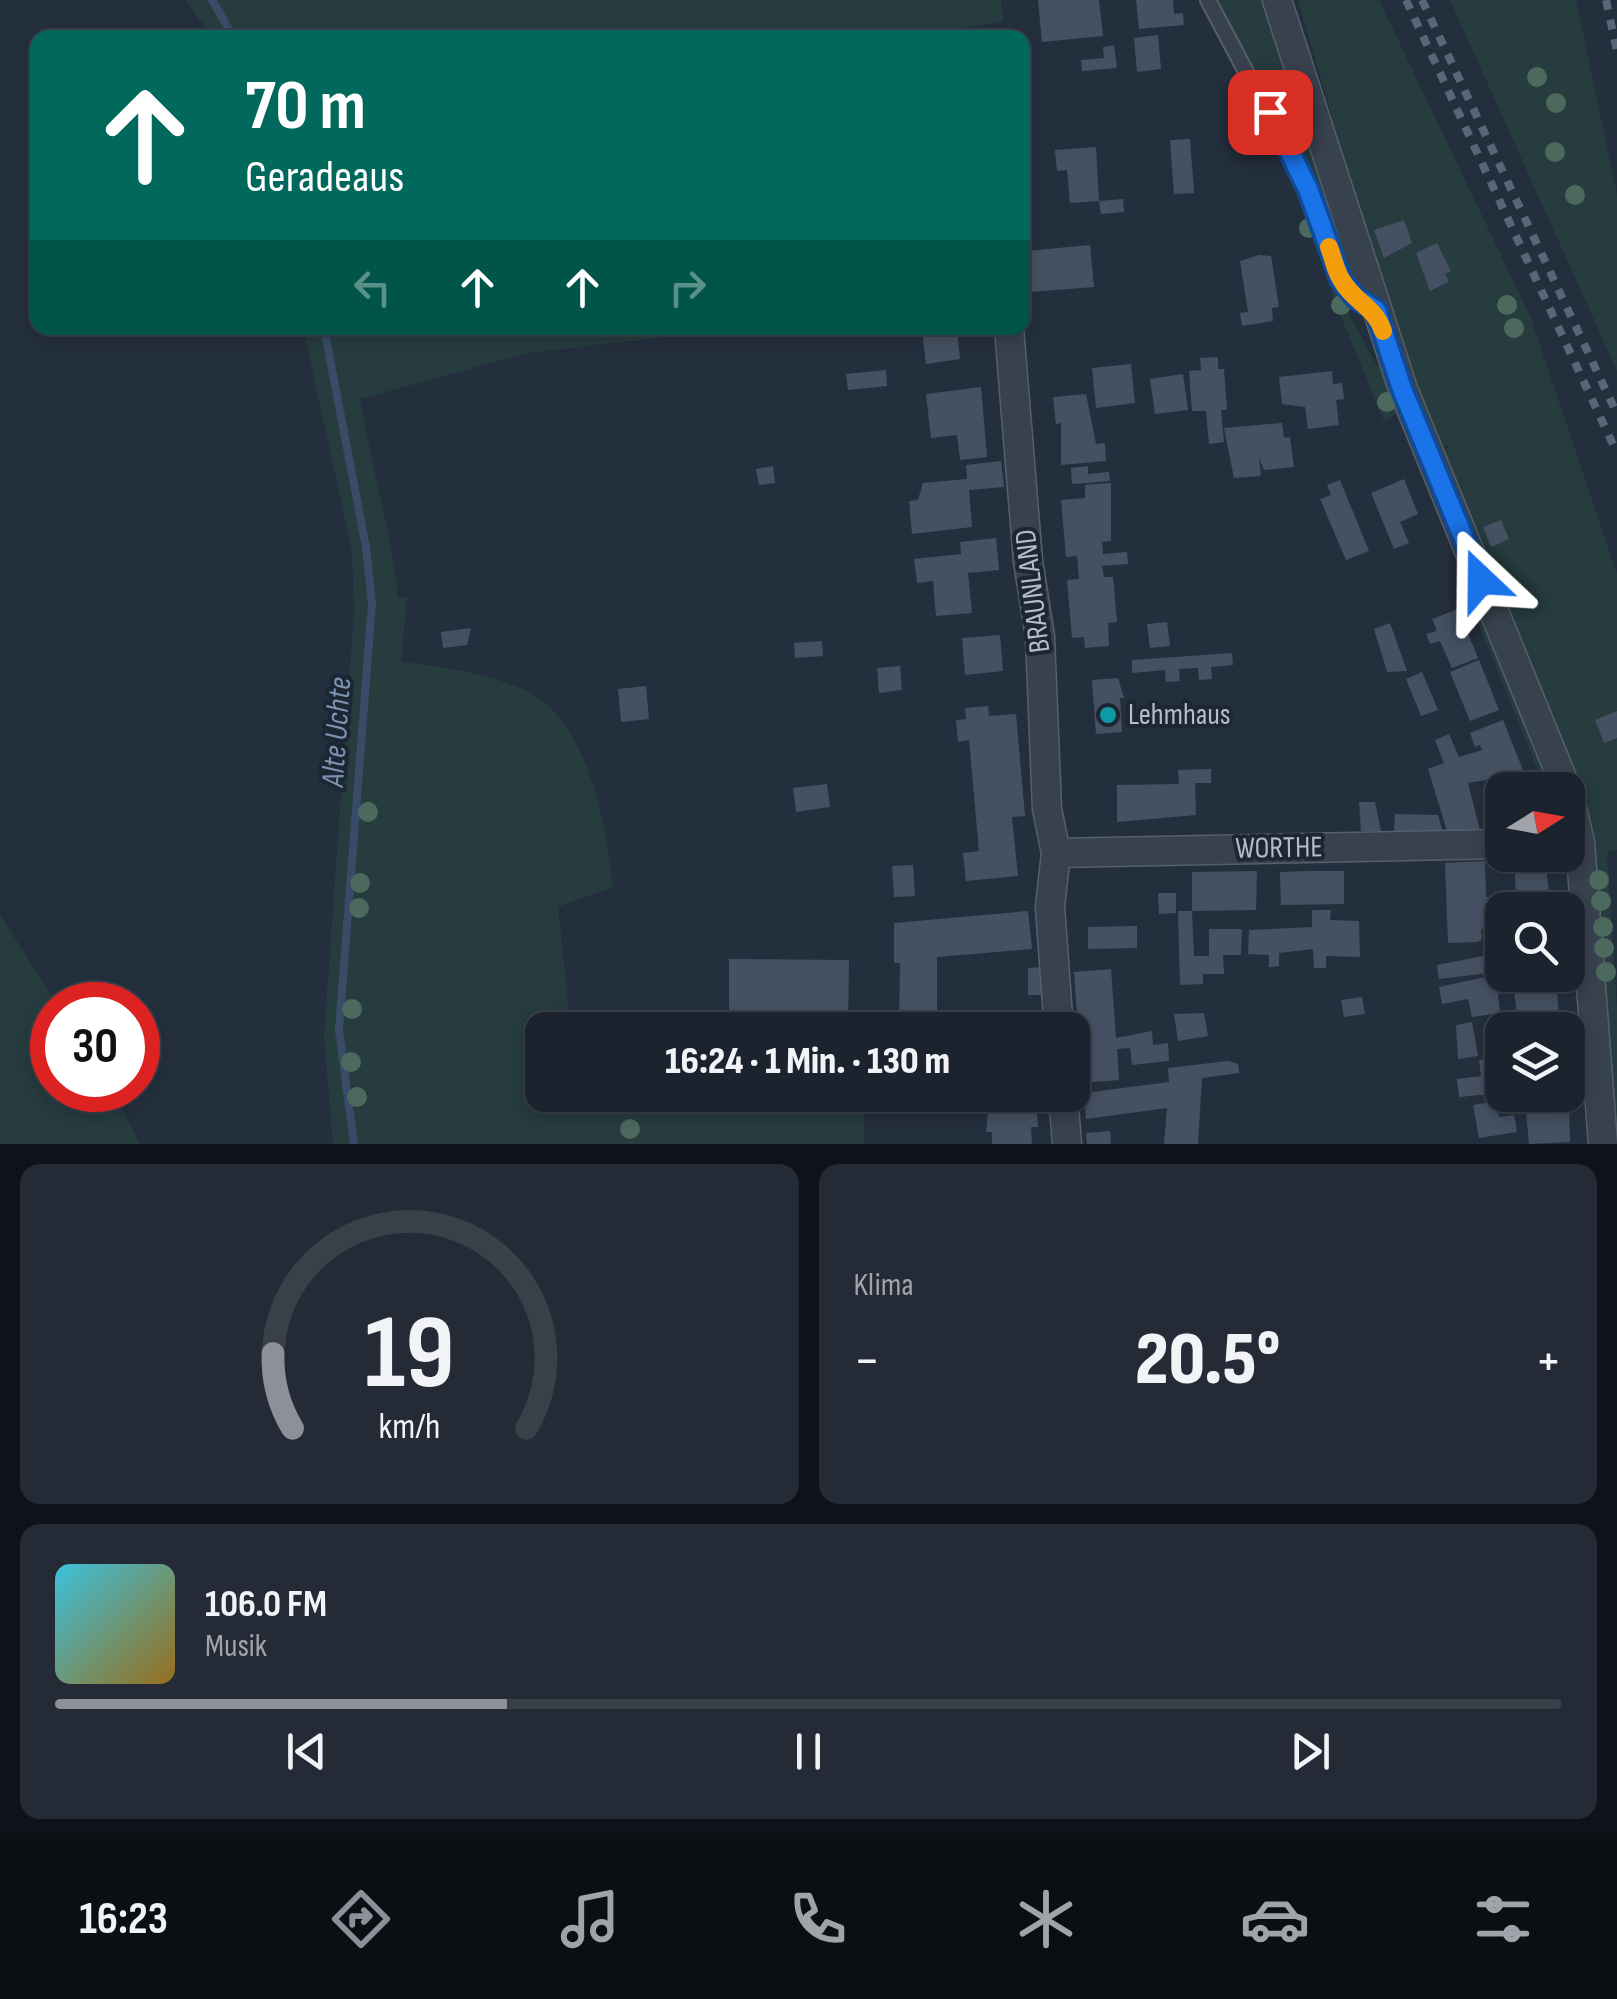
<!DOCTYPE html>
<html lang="de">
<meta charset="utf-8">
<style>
body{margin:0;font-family:"Sofia Sans Condensed",sans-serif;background:#242b36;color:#f1f3f6;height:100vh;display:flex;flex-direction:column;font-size:38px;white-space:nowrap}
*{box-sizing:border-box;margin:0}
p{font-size:32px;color:#a0a4aa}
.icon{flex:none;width:55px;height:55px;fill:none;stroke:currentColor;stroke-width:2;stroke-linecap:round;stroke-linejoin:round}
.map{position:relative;height:1144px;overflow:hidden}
.details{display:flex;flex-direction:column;gap:20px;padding:20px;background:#0f1319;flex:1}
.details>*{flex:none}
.banner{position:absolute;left:30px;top:30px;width:1000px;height:305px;border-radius:20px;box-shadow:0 5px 15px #0003,0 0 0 2px #39404a;background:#00695c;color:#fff;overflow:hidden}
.needle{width:65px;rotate:79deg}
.buttons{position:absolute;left:1485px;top:772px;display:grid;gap:20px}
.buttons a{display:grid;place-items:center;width:100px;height:100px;border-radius:20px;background:#1b232e;box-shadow:0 5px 15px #0003,0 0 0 2px #39404a;font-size:50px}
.speed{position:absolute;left:30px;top:982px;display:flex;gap:20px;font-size:50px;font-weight:700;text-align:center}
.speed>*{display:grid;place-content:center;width:130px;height:130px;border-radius:50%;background:#1b232e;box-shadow:0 5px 15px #0003,0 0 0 2px #39404a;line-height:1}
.speed .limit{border:15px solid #d22;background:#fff;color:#111}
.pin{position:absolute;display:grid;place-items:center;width:85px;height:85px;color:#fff;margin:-42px;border-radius:20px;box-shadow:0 5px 15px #0006}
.me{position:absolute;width:110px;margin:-55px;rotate:337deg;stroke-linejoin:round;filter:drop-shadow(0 0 8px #0008)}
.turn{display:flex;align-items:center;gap:35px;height:210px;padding:0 50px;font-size:45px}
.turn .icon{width:130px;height:130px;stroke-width:2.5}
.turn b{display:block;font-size:70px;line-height:85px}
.lanes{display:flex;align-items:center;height:95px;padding:0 50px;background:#0003;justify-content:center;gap:50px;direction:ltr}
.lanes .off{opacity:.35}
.big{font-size:75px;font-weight:800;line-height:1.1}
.details .card{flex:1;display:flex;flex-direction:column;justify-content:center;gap:15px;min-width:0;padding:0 35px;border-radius:20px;background:#242b36}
.details .dial{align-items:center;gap:0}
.dial svg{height:260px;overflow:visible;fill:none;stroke:#39404a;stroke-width:7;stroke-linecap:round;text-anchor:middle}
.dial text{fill:#f1f3f6;stroke:none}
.song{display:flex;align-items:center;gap:30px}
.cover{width:120px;height:120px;border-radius:15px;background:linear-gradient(135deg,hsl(190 70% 55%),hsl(40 70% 35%))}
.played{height:10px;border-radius:5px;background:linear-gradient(90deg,#8c9099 30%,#39404a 30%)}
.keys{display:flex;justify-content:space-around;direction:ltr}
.heat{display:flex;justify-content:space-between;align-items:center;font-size:55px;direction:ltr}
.details .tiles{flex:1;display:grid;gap:20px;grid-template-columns:1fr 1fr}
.card:last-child{grid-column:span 2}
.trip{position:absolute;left:525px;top:1012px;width:565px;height:100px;border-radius:20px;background:#1b232e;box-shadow:0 5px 15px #0003,0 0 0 2px #39404a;font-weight:800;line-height:100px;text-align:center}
.dock{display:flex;height:160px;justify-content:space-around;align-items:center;background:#0b0e12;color:#a0a4aa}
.dock .icon{width:70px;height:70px}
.dock .active{color:#8c9099}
.dock b{font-size:45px;color:#f1f3f6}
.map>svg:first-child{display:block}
.green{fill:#263c3f}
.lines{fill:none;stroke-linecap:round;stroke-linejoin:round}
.stream{stroke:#394c67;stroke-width:8}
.building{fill:#455162}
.service-casing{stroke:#565f6c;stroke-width:18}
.minor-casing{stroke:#565f6c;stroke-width:31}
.service{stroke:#38414e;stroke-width:14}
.minor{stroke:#38414e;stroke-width:28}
.rail{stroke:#5a6575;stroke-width:8;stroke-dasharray:10 10;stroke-linecap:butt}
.tree{fill:#4b6a5d}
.route-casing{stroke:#114b97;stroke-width:25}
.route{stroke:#1a73e8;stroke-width:18}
.slow{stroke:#f59e0b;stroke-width:18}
.culture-dot{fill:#0f9aa8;stroke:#1d2633;stroke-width:4}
.labels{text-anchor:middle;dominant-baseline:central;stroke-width:8;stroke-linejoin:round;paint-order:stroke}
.street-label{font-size:30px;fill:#b4bcc9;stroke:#1d2633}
.poi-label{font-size:30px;fill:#b4bcc9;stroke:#1d2633;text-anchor:start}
.water-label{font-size:32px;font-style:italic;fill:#7c92b1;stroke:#1d2633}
</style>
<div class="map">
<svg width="1617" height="1144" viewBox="0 0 1617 1144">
<rect width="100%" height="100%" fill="#242f3e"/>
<!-- green -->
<g class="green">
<path d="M186,0H1001L1003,22L897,38H212Z"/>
<path d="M1217,0H1262L1347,261L1279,108L1246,58Z"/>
<path d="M1298,0H1379L1530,316L1617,574V849L1607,852L1617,1010V1144H1613L1581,789L1441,453L1449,449L1447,445L1439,448L1368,243Z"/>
<path d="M1450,0H1576L1617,194V371Z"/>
<path d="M1337,291L1377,366L1384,369L1400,412L1384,421L1331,292Z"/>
<path d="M303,328H746L527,353L360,399C371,466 391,530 398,598L407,597L401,662C440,666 503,675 536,697C591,732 606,828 613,887L558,907L571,1030H542V1095H864V1144H333L324,1036L354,611L352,551Z"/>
<path d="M1477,600L1557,790H1546L1470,603Z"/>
<path d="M0,915L58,1005H52V1090H112L140,1144H0Z"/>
</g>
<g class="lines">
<!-- stream -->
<g class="stream">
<path d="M212,0L234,38"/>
<path d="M324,328L366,547L372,603L339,1030L354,1144"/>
</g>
</g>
<!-- building -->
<g class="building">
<path d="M1038,0H1099L1103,36L1042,42Z"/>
<path d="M1136,0H1173L1174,14L1183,13L1184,25L1139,29Z"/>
<path d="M1158,35L1161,69L1137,72L1134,38Z"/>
<path d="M1114,45L1117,68L1082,71L1081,60L1104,58L1103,47Z"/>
<path d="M1190,139L1194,193L1174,194L1170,140Z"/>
<path d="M1096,147L1099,201L1070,203L1067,170L1057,171L1055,150Z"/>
<path d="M1123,199L1124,212L1101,214L1099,201Z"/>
<path d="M1404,220L1412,243L1384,258L1374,230Z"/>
<path d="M1437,243L1451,271L1445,274L1449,282L1430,291L1416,253Z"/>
<path d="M1090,245L1094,287L1030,292L1026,251Z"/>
<path d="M1259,255L1271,256L1279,307L1272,308L1273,321L1242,326L1240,313L1248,312L1240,261Z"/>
<path d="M957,328L960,359L926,364L922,331Z"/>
<path d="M1218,357V369H1224L1227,410H1221L1224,442L1209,444L1206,411H1192L1189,371L1201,370L1200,358Z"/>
<path d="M1131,364L1135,403L1096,408L1092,368Z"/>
<path d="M886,370L887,386L848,390L846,374Z"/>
<path d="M1332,371L1333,384L1342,383L1344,399L1336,400L1339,425L1308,429L1305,407L1282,404L1279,377Z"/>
<path d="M1183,374L1188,410L1155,414L1150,379Z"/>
<path d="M981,387L987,457L960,460L957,435L931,438L926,394Z"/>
<path d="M1086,394L1096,444L1105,443L1106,461L1061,465V423L1056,424L1053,397Z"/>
<path d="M1282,423L1284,438L1290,437L1294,467L1264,470L1259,458L1261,476L1234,478L1224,428Z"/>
<path d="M1001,461L1004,487L969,490L972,527L912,534L909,501L918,500L923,483L967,479L966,465Z"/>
<path d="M773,466L775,483L759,485L756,469Z"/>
<path d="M1088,466V474L1109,472L1110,481L1072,484L1071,468Z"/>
<path d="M1404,479L1418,514L1400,522L1409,543L1394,549L1371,493Z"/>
<path d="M1340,480L1369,551L1346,560L1320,499L1331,495L1327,485Z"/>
<path d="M1111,483V541L1102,542L1103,554L1127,552L1128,564L1102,566L1104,577H1113L1117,622L1108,623L1109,646L1085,648L1084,637L1072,638L1067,580L1079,579L1077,556L1066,557L1061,500L1085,498V485Z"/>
<path d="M1501,520L1509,539L1491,547L1483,527Z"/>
<path d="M996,538L999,570L968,573L972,613L936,616L933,581L917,583L914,559L961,554L960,542Z"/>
<path d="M1458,609L1478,658L1452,668L1440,641L1430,644L1426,634L1437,631L1432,619Z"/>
<path d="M1167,622L1170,646L1150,648L1147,624Z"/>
<path d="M1390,623L1407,671L1387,672L1374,629Z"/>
<path d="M471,628L467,645L443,648L441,632Z"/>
<path d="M1000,635L1003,671L965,675L962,638Z"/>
<path d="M822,641L823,656L795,658L794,643Z"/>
<path d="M1232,653L1233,665L1211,667L1212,679L1199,680L1198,668L1179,669L1180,681L1166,682L1165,670L1132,673V660Z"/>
<path d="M1479,660L1499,710L1470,721L1450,672Z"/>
<path d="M900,666L902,690L879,693L877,668Z"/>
<path d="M1422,672L1438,710L1421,716L1406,679Z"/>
<path d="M1118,678L1124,698H1120L1122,732L1096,734L1092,680Z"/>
<path d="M646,686L649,719L621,722L618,689Z"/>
<path d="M988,706L989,716L1016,714L1025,816L1012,817L1018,876L966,881L963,853L979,851L969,740L958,742L956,720L966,719L965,708Z"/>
<path d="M1617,711V738L1604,743L1595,720Z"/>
<path d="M1503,720L1531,790H1502L1497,778L1468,783L1480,830L1448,834L1428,769L1444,763L1435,740L1449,734L1459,757L1482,750L1480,745L1475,747L1470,733Z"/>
<path d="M1211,769V783H1195L1196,815L1117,822V785L1179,784L1178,770Z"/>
<path d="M827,784L830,807L796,812L793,788Z"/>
<path d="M1359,802H1375L1381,831H1361Z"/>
<path d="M1395,814L1438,815L1443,833L1394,832Z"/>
<path d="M1545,859L1551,910H1502V928L1481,929L1482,940L1477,942L1448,943L1445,863L1485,861L1486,897L1516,895L1514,860Z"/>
<path d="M913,865L915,896L894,897L892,866Z"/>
<path d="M1257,871L1256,910L1192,911L1194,956H1209V929H1242L1241,955H1223L1224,974H1203V984L1180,985L1178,911H1192V872Z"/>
<path d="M1310,871H1344V904L1281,905L1280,872Z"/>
<path d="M1158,893H1176V913L1159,914Z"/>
<path d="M1312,910H1331L1330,920L1359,921L1360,957L1326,956V968H1314L1313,949L1279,953V966L1269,967V955L1248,954L1249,930L1312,927Z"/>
<path d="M1028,911L1032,949L937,957V1030H899L900,963H894V923Z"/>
<path d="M1137,926V948L1088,949V927Z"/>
<path d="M1494,954L1497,972L1439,979L1437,965Z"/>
<path d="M729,959L849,960L848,1027L729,1026Z"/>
<path d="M1041,967V995H1028V968Z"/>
<path d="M1111,969L1116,1038L1152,1031L1153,1045L1168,1043L1169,1061L1132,1065L1130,1048L1117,1049L1119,1080L1082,1083L1074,972Z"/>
<path d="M1494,975H1556L1559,1018L1518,1021L1514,992L1498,994L1500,1013L1472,1017L1468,999L1442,1004L1439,987Z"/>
<path d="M1362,997L1365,1014L1344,1017L1341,1000Z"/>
<path d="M1022,1010L1024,1030H986L984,1016Z"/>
<path d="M1204,1013L1208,1036L1178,1041L1174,1014Z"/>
<path d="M1472,1022L1478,1056L1458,1059L1456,1025Z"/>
<path d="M1502,1057V1093L1459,1097L1457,1079L1481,1076L1479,1060Z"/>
<path d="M1228,1061L1238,1064L1239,1073L1202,1078L1198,1144H1164L1167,1108L1086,1119L1084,1093L1169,1082L1168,1068Z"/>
<path d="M990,1095H1030L1031,1113H1037L1038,1127H1031L1032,1144H992V1132H986Z"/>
<path d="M1496,1101L1499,1117L1514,1115L1517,1132L1479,1138L1473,1105Z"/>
<path d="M1569,1108L1570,1142L1529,1144L1526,1111Z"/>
<path d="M1110,1131L1111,1144H1087L1086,1133Z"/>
</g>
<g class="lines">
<!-- service casing -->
<g class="service-casing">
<path id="service" d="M1208,0L1308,189L1341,280L1357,298L1376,310"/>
</g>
<!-- minor casing -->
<g class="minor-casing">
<g id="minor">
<path d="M1277,0L1403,389L1567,790"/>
<path d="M1009,328L1028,561L1040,637L1047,809L1056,853L1050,907L1059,1030"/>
<path d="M1568,791L1580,842L1603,1144"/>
<path d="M1056,853L1502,844"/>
<path d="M1063,1095L1067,1144"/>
</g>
</g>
<!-- service -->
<use href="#service" class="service"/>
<!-- minor -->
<use href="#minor" class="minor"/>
<!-- rail -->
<g class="rail">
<path d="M1406,0L1617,453"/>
<path d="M1422,0L1617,414"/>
<path d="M1606,0L1617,51"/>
</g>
</g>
<!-- trees -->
<g class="tree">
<circle cx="1537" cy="77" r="10"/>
<circle cx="1556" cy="103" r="10"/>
<circle cx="1555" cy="152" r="10"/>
<circle cx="1575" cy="195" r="10"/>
<circle cx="1309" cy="228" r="10"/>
<circle cx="1341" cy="305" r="10"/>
<circle cx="1507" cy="305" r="10"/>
<circle cx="1514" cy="328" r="10"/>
<circle cx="1387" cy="402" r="10"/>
<circle cx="368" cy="812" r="10"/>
<circle cx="1599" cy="880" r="10"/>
<circle cx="360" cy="883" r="10"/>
<circle cx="1601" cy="901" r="10"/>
<circle cx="359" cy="908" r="10"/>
<circle cx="1603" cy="927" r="10"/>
<circle cx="1604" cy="948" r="10"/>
<circle cx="1606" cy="972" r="10"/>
<circle cx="352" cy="1009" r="10"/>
<circle cx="351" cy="1062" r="10"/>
<circle cx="357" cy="1097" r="10"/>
<circle cx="630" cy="1129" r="10"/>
</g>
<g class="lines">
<!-- route casing -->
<g class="route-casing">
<path id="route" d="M1270,112L1308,189L1341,280L1356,298L1376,310L1402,389L1481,580"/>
</g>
<!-- route -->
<use href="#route" class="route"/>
<!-- slow -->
<path class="slow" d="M1329,247C1333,257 1335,270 1341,279C1353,302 1375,306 1383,331"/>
</g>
<!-- markers -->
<circle class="culture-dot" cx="1108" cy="715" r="10"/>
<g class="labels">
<!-- street labels -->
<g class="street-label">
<text transform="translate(1033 591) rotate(-97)">BRAUNLAND</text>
<text transform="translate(1279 848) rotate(-1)">WORTHE</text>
</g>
<!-- poi labels -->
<g class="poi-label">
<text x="1128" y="715">Lehmhaus</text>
</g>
<!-- water labels -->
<g class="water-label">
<text transform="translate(337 732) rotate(-86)">Alte Uchte</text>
</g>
</g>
</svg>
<div class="buttons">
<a><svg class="needle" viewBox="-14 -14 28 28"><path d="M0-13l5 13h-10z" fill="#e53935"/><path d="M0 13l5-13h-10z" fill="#a0a4aa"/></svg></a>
<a><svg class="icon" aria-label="search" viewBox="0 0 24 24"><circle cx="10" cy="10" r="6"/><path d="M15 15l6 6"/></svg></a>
<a><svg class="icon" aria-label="layers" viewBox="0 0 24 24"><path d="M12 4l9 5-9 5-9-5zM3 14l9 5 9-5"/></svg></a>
</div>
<div class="speed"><div class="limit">30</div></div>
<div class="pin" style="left:1270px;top:112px;background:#d93025"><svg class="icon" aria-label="arrive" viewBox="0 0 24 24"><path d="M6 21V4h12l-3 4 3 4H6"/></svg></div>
<svg class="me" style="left:1481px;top:580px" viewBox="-20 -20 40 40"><path d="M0-17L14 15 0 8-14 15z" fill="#1a73e8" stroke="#fff" stroke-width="4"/></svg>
<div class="trip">16:24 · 1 Min. · 130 m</div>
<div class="banner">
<div class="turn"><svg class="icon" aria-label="ahead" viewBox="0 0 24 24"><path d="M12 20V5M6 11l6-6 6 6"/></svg><div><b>70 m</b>Geradeaus</div></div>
<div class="lanes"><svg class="icon off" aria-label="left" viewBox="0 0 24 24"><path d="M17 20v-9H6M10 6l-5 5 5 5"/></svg><svg class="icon" aria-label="ahead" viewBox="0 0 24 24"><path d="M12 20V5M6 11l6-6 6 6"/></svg><svg class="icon" aria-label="ahead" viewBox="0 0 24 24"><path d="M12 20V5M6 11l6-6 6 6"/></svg><svg class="icon off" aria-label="right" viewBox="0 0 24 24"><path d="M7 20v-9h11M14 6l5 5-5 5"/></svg></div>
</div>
</div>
<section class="details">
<div class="tiles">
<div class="card dial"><svg viewBox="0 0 100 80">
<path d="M14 69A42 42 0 1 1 86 69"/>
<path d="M14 69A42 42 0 0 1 8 46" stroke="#8c9099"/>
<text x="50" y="56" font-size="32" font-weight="700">19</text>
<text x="50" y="72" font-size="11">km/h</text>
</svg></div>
<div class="card"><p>Klima</p>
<div class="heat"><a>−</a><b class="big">20.5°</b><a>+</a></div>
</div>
<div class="card">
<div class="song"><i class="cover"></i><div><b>106.0 FM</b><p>Musik</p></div></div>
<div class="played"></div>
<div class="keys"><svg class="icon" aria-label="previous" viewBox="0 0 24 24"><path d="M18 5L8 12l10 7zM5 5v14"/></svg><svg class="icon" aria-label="pause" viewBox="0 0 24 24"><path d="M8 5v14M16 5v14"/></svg><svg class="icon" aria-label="next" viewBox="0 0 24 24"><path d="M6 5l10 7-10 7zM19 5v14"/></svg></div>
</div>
</div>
</section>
<nav class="dock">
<b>16:23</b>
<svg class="icon active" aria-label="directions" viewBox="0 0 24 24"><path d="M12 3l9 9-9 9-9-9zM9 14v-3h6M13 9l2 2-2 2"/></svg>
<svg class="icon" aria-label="music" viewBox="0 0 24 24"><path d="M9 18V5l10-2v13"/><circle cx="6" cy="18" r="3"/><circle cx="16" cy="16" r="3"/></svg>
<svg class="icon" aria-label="phone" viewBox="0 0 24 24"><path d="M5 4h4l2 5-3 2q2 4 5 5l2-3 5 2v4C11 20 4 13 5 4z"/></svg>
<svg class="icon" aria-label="climate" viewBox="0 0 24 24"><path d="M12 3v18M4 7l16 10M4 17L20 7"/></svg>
<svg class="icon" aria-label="car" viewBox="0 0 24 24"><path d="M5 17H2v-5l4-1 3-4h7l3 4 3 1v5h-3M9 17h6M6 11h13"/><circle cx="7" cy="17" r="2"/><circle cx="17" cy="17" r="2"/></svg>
<svg class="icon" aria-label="filters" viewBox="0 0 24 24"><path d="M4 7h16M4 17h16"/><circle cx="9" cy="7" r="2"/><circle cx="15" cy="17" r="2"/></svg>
</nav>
